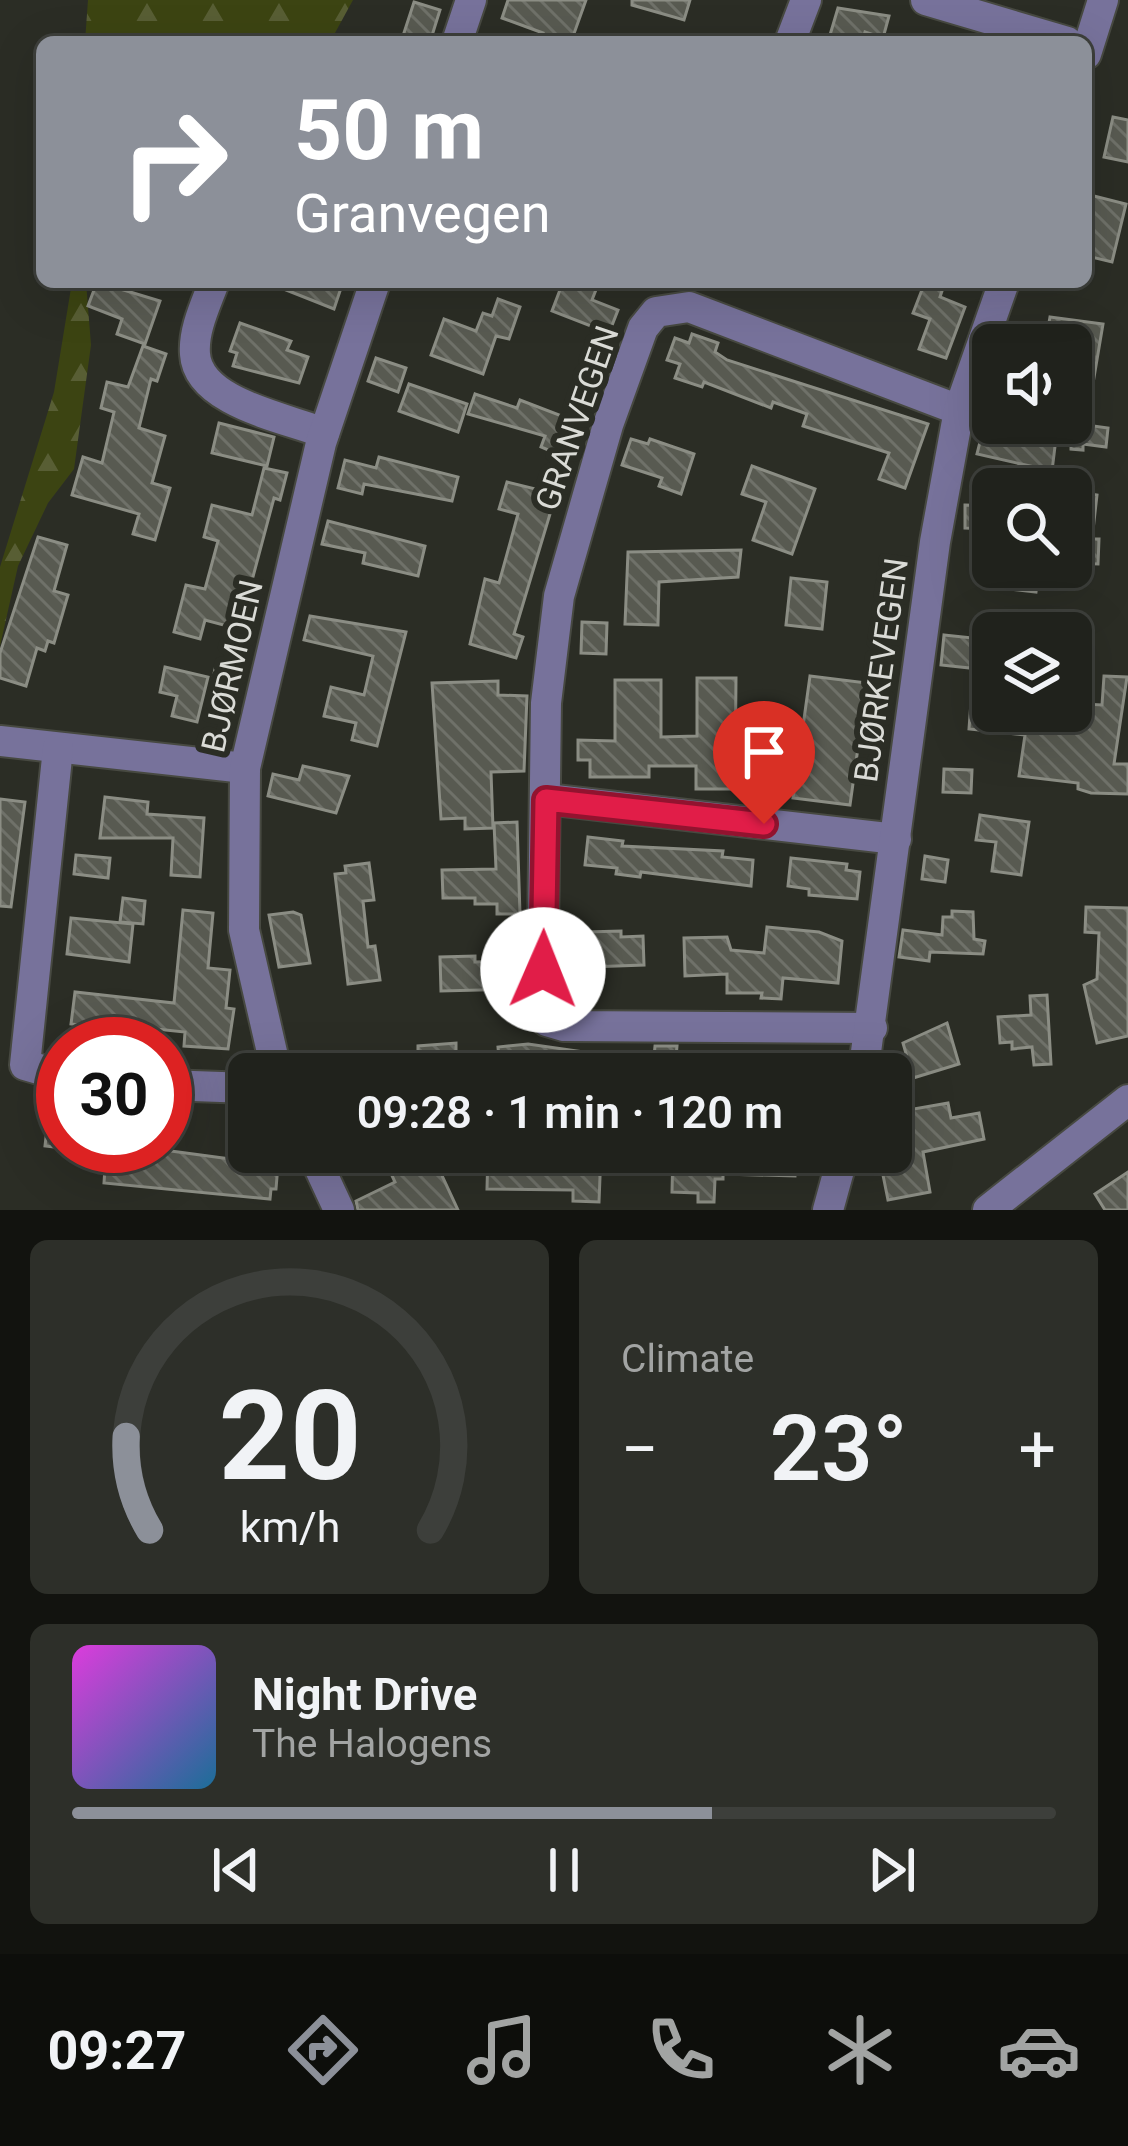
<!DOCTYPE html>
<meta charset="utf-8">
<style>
body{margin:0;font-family:Roboto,sans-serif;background:#2d2f29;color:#f1f3f6;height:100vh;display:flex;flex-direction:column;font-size:45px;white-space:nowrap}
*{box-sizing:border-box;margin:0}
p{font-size:39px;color:#a2a4a3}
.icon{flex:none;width:66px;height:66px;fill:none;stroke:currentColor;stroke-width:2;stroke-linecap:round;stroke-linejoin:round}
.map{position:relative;height:1210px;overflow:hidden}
.details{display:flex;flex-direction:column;gap:30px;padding:30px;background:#12130f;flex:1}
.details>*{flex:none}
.banner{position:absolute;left:36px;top:36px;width:1056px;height:252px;border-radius:18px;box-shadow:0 12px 48px #0002,0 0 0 3px #3d3f3b;background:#8c9099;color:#fff;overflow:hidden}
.fabs{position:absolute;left:972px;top:324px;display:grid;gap:24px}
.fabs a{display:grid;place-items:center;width:120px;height:120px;border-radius:18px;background:#20221c;box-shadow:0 12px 48px #0002,0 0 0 3px #3d3f3b;font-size:60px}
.speed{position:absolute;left:36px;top:1017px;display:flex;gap:24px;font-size:60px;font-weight:700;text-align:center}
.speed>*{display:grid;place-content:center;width:156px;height:156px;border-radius:50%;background:#20221c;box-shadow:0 12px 48px #0002,0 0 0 3px #3d3f3b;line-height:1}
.speed .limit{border:18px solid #d22;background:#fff;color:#111}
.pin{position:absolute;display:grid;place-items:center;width:102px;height:102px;color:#fff;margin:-123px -51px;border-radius:50% 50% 50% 0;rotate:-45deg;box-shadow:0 0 12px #0007}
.pin .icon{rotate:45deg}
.me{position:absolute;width:132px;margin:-66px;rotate:1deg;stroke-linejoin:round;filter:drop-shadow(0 0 9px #0008)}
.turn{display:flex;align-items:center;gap:42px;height:252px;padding:0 60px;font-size:54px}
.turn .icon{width:156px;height:156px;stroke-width:2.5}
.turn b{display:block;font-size:84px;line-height:102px}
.big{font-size:90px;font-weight:600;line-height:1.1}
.details .widget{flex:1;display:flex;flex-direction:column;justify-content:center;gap:18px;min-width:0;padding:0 42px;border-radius:18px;background:#2d2f29}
.details .dial{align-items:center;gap:0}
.dial svg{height:312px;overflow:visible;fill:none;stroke:#3d3f3b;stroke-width:7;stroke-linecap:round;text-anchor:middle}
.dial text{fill:#f1f3f6;stroke:none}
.song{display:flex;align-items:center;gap:36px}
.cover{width:144px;height:144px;border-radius:18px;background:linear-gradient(135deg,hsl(300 70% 55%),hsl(200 70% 35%))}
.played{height:12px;border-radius:6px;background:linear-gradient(90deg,#8c9099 65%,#3d3f3b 65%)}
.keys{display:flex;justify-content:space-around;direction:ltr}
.heat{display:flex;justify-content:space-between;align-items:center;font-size:66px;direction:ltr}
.details .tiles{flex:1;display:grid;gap:30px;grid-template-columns:1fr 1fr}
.widget:last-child{grid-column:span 2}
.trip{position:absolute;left:228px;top:1053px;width:684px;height:120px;border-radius:18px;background:#20221c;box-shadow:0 12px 48px #0002,0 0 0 3px #3d3f3b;font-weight:600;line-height:120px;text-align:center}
.dock{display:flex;height:192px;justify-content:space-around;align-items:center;background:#0d0e0b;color:#a2a4a3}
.dock .icon{width:84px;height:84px}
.dock .current{color:#8c9099}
.dock b{font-size:54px;color:#f1f3f6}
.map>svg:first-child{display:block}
.forest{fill:url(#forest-firs)}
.building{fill:url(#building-back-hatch);stroke:#8b8d84;stroke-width:3}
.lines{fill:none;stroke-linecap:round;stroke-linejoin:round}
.minor-casing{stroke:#474941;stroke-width:34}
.minor{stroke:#77729b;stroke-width:30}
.route-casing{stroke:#92132f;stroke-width:30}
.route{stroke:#e11d48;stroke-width:21}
.labels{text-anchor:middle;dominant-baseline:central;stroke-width:12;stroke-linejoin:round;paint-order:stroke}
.street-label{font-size:33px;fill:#dadbd6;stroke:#2b2d25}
</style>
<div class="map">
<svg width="1128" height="1210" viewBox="0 0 1128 1210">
<defs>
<pattern id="forest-firs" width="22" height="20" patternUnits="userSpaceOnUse" patternTransform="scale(3)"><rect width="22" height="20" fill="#3c4412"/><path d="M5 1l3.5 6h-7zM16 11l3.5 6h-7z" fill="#585e34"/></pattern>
<pattern id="building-back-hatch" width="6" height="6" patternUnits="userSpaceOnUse" patternTransform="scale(3)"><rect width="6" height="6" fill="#585a51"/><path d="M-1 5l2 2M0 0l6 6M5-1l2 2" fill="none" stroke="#6f7169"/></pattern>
</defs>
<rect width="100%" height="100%" fill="#2b2d25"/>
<!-- forest -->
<g class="forest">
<path d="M88,0H353L330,42H85Z"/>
<path d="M72,282H86L91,345L74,469L48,503L18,566L0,646V567L54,392Z"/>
</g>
<!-- building -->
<g class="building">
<path d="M508,0H586L571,42H540L543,33L502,18Z"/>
<path d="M632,0H690L684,20L632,5Z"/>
<path d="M414,2L440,10L430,42H401Z"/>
<path d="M838,8L889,16L883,38L865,32L862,42H855L830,35Z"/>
<path d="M1113,117L1128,120V162L1104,157Z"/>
<path d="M1086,194L1126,204L1112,262L1087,256L1093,228L1086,226Z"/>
<path d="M97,282L160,301L145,344L117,334L122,319L88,306Z"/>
<path d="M266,282H343L334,309Z"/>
<path d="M563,282H599L592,300L618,310L609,333L552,311Z"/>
<path d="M925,282H945L940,297L965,307L946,358L919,349L930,319L913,313Z"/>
<path d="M498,299L520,307L509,339L496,336L483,374L431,355L444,319L476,331L483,313L492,316Z"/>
<path d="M1050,317L1103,324L1086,425L1108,428L1106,447L1083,444V450L1071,449V443L1064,442L1071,423V345H1045Z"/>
<path d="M240,323L291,341L287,350L308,357L299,383L233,366L237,353L230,351Z"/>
<path d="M692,334L718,343L715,352L727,360L928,424L905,488L879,479L889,453L803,426L807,414L773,402L771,408L704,382L702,387L675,378L680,364L667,360L675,338L689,343Z"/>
<path d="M143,346L166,354L157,381L151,379L139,428L165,436L152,483L170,488L155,540L133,534L139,514L72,495L83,457L102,463L114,412L101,408L107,382L128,387Z"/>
<path d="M376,358L406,368L398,392L368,381Z"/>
<path d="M409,384L467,404L458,432L399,411Z"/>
<path d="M475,394L517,408L520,400L575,421L560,455L541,447L545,436L468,414Z"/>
<path d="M219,423L274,437L267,466L212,453Z"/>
<path d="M1014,424L1057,430L1052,471L977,454L982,434L1012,442Z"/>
<path d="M631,439L648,444L650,439L694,454L681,494L659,486L662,478L622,465Z"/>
<path d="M379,457L458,477L452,501L364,484L362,494L338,488L345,460L376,468Z"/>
<path d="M752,466L815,489L792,554L753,540L766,502L742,494Z"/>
<path d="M264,468L287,473L280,500L274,498L246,603L253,605L246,631L205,620L200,639L174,632L186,585L205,589L218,541L204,537L212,505L252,515Z"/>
<path d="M507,482L556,494L514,634L523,637L516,658L470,644L485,579L499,583L518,514L499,509Z"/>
<path d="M1071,491L1097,495L1092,539H1099L1098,564L1071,563Z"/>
<path d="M965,505L993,506V529L965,528Z"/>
<path d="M328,521L425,546L418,576L363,563L365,553L322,544Z"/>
<path d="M38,537L67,545L54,591L68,595L54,643L48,641L45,651L37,648L26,686L0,678V653Z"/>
<path d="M741,550L738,577L659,582L658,625L625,624L628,552Z"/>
<path d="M1003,567H1039L1036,592L1000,588Z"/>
<path d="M791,578L827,582L822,629L786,625Z"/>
<path d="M310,616L406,632L377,746L352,740L356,723L324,716L331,687L364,695L373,656L304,640Z"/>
<path d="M582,622L607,623L606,654L581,653Z"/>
<path d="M944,635L973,638L970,668L941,665Z"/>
<path d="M165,667L208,677L197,722L172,716L177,696L160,692Z"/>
<path d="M215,669L240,675L235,697L210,691Z"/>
<path d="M810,676L867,683L850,805L793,798Z"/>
<path d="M1104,676L1127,677L1114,764H1128V794L1091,793L1078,789V783L1019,776L1025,735L969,729L971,702L977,697L993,699V711L1002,715L1084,727L1085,704L1102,705Z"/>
<path d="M697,678H736L735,789H696V766H649V777H590V760H578V740L615,741V680H661V737L697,736Z"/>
<path d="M498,681V695L527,696L524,771L491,772L493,828L465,829V818L441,819L432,683Z"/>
<path d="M303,766L349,776L336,813L268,796L273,774L299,780Z"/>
<path d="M944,769L972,770L971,793L943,792Z"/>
<path d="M105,797L148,802L147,814L204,818L200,877L171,875L173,838H100Z"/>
<path d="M0,799L25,802L11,907L0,906Z"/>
<path d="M980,815L1029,822L1021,875L992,871L996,842L976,840Z"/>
<path d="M517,822L520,914H497V904H475V898H443L442,870L496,869L494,823Z"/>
<path d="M588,837L623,841L622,846L723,851L722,857L753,860L751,886L641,872L640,877L616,874L617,868L585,865Z"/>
<path d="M76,855L110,858L108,878L74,874Z"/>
<path d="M925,856L948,860L945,882L922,879Z"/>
<path d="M791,858L847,864L846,870L860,872L857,899L809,895V889L788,886Z"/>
<path d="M369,863L374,900L363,901L368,947L375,946L380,980L348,984L335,874L346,873L345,866Z"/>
<path d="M123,898L145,901L143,924L120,922Z"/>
<path d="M1086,907L1128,908V1036L1097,1043L1084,985L1097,979L1099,933L1085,932Z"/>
<path d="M183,910L213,913L208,968L230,970L226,1008L234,1009L228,1049L184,1046L185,1032L146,1028L145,1044H88L90,1026L71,1024L75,992L174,1003Z"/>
<path d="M952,911L973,912L974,939L985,941L983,954L930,952L929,961L899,957L903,930L942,935L943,917H952Z"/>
<path d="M293,912L301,915L310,963L279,967L269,915Z"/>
<path d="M71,918L133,924L129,962L67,954Z"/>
<path d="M767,927L819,932L842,941L838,983L783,978L781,999L761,998L762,993H727V974L685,976L684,938L727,937L731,950L764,953Z"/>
<path d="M621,931V937L643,936L644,965L589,967L590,975L569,976L568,943H586V932Z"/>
<path d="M475,956V962L515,961L516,989L441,991L440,957Z"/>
<path d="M1047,995L1051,1064L1034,1065L1032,1047L1012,1049V1042L1000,1043L998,1017L1031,1015L1030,996Z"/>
<path d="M947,1023L959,1064L913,1078L903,1043Z"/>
<path d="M456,1043V1064H418V1046Z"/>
<path d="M528,1044L591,1053L589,1074L500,1071L498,1047Z"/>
<path d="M655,1046H677L675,1069L653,1068Z"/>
<path d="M51,1093L63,1095V1148L45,1146Z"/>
<path d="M948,1103L951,1118L979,1113L984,1139L923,1152L930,1192L888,1200L883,1175L891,1174V1113Z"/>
<path d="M156,1149L238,1160V1152H279L276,1189H271L270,1199L104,1183L106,1154L140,1157Z"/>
<path d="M431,1152L458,1210H358L356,1201L395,1182L389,1169Z"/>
<path d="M488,1152H601L599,1202L573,1201V1190L487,1189Z"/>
<path d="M673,1152H796L795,1176L723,1174V1179H715L714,1202H698V1193L672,1192Z"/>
<path d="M1128,1172V1210H1105L1095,1194Z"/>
</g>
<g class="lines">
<!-- minor casing -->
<g class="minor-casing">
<g id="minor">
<path d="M926,0L1067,42"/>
<path d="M457,42L471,0"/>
<path d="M790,42L806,0"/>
<path d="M1086,54L1103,0"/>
<path d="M214,282C206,304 193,330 195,354C198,403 287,418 324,433"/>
<path d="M0,741L245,768"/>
<path d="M58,748L25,1065L63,1076"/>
<path d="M546,799L896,839"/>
<path d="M872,1028L564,1026L547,1021L542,1013L546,703L559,596L608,425L643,328L656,312L689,307L959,410"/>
<path d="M277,1074L244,930L245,768L321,443L375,282"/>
<path d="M863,1074L935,542L959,410L1004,282"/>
<path d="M165,1085L249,1088"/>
<path d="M312,1152L339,1210"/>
<path d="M828,1210L844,1152"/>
<path d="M988,1210L1128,1100"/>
</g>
</g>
<!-- minor -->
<use href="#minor" class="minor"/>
</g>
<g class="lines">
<!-- route casing -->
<g class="route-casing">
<path id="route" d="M543,970L546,800L764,824"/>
</g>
<!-- route -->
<use href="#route" class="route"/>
</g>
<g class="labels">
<!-- street labels -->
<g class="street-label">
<text transform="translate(577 418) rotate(-71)">GRANVEGEN</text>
<text transform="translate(232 666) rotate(-77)">BJØRMOEN</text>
<text transform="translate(881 670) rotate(-82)">BJØRKEVEGEN</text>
</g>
</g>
</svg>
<div class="fabs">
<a><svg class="icon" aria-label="sound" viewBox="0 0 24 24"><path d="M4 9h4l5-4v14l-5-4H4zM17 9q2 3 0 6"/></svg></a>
<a><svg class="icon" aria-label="search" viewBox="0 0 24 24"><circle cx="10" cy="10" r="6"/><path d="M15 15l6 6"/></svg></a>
<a><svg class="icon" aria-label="layers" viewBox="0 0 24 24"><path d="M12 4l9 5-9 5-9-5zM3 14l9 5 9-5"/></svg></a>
</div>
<div class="speed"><div class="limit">30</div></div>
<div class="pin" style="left:764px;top:824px;background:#d93025"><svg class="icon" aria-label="arrive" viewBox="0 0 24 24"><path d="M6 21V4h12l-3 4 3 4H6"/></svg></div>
<svg class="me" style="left:543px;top:970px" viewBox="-20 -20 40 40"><circle r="19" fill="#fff"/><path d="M0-13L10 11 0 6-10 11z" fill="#e11d48"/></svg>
<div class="trip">09:28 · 1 min · 120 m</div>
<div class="banner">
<div class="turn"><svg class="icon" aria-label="right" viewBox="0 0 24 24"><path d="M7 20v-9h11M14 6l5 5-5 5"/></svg><div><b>50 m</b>Granvegen</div></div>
</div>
</div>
<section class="details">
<div class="tiles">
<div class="widget dial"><svg viewBox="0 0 100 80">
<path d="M14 69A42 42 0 1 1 86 69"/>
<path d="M14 69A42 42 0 0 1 8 45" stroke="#8c9099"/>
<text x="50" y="56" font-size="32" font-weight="700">20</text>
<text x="50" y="72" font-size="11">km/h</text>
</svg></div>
<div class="widget"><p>Climate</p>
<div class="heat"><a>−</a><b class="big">23°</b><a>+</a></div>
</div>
<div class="widget">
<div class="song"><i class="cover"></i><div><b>Night Drive</b><p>The Halogens</p></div></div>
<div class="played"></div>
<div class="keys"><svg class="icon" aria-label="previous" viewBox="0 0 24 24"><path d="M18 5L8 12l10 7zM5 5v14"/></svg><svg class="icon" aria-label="pause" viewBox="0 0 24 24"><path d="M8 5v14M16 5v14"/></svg><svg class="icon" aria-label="next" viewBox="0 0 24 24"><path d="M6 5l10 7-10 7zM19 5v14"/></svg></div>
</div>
</div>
</section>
<nav class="dock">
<b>09:27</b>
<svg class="icon current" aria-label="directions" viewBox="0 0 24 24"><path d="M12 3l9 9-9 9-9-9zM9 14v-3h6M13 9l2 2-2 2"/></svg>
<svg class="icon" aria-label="music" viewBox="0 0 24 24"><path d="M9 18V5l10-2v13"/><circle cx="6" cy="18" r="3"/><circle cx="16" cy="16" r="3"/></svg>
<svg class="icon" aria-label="phone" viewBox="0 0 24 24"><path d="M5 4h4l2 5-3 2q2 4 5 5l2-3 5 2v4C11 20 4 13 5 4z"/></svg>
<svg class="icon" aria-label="climate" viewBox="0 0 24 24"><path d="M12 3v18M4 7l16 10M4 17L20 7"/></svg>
<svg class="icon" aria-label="car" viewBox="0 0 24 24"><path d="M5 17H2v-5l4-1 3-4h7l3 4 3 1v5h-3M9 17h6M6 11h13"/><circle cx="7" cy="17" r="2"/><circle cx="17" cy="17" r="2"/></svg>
</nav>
